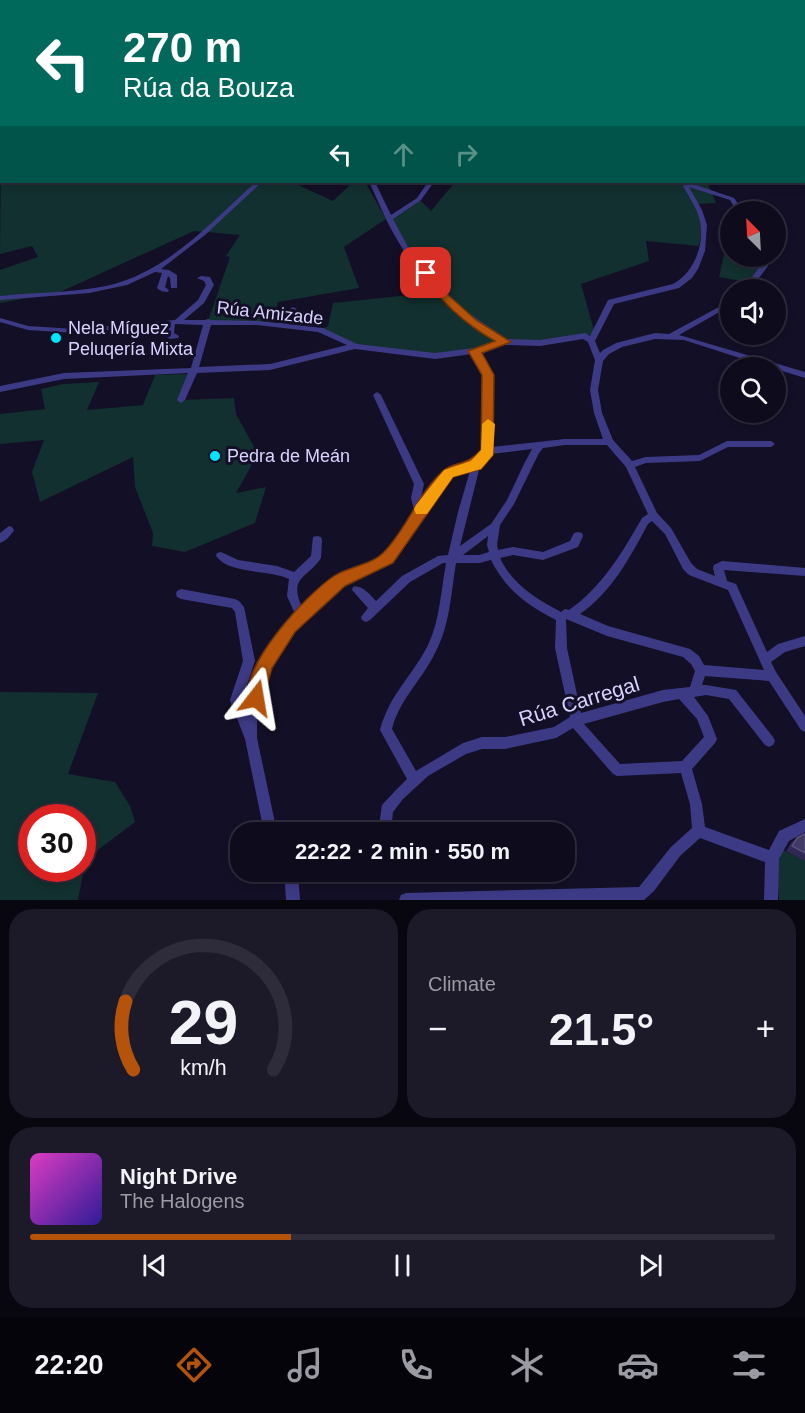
<!DOCTYPE html>
<meta charset="utf-8">
<style>
body{margin:0;font-family:Arial,sans-serif;background:#1c1929;color:#f1f3f6;height:100vh;display:flex;flex-direction:column;font-size:22px;white-space:nowrap}
*{box-sizing:border-box;margin:0}
p{font-size:20px;color:#9b9ba3}
.icon{flex:none;width:33px;height:33px;fill:none;stroke:currentColor;stroke-width:2;stroke-linecap:round;stroke-linejoin:round}
.map{position:relative;height:900px;overflow:hidden}
.panel{display:flex;flex-direction:column;gap:9px;padding:9px;background:#08060f;flex:1}
.panel>*{flex:none}
.hud{position:absolute;left:0px;top:0px;width:806px;height:183px;box-shadow:0 3px 9px #0003,0 0 0 2px #2e2b3b;background:#00695c;color:#fff;overflow:hidden}
.needle{width:39px;rotate:336deg}
.buttons{position:absolute;left:720px;top:201px;display:grid;gap:12px}
.buttons a{display:grid;place-items:center;width:66px;height:66px;border-radius:50%;background:#0e0b1c;box-shadow:0 3px 9px #0003,0 0 0 2px #2e2b3b;font-size:30px}
.speed{position:absolute;left:18px;top:804px;display:flex;gap:12px;font-size:30px;font-weight:700;text-align:center}
.speed>*{display:grid;place-content:center;width:78px;height:78px;border-radius:50%;background:#0e0b1c;box-shadow:0 3px 9px #0003,0 0 0 2px #2e2b3b;line-height:1}
.speed .limit{border:9px solid #d22;background:#fff;color:#111}
.pin{position:absolute;display:grid;place-items:center;width:51px;height:51px;color:#fff;margin:-26px;border-radius:12px;box-shadow:0 3px 9px #0006}
.me{position:absolute;width:66px;margin:-33px;rotate:14deg;stroke-linejoin:round;filter:drop-shadow(0 0 4px #0008)}
.turn{display:flex;align-items:center;gap:21px;height:126px;padding:0 24px;font-size:27px}
.turn .icon{width:78px;height:78px;stroke-width:2.5}
.turn b{display:block;font-size:42px;line-height:51px}
.lanes{display:flex;align-items:center;height:57px;padding:0 24px;background:#0003;justify-content:center;gap:30px;direction:ltr}
.lanes .off{opacity:.35}
.big{font-size:45px;font-weight:600;line-height:1.1}
.panel .card{flex:1;display:flex;flex-direction:column;justify-content:center;gap:9px;min-width:0;padding:0 21px;border-radius:24px;background:#1c1929}
.panel .dial{align-items:center;gap:0}
.dial svg{height:156px;overflow:visible;fill:none;stroke:#2e2b3b;stroke-width:7;stroke-linecap:round;text-anchor:middle}
.dial text{fill:#f1f3f6;stroke:none}
.song{display:flex;align-items:center;gap:18px}
.cover{width:72px;height:72px;border-radius:9px;background:linear-gradient(135deg,hsl(310 70% 55%),hsl(250 70% 35%))}
.played{height:6px;border-radius:3px;background:linear-gradient(90deg,#b45309 35%,#2e2b3b 35%)}
.keys{display:flex;justify-content:space-around;direction:ltr}
.heat{display:flex;justify-content:space-between;align-items:center;font-size:33px;direction:ltr}
.panel .tiles{flex:1;display:grid;gap:9px;grid-template-columns:1fr 1fr}
.card:last-child{grid-column:span 2}
.trip{position:absolute;left:230px;top:822px;width:345px;height:60px;border-radius:24px;background:#0e0b1c;box-shadow:0 3px 9px #0003,0 0 0 2px #2e2b3b;font-weight:600;line-height:60px;text-align:center}
.tab-bar{display:flex;height:96px;justify-content:space-around;align-items:center;background:#06040b;color:#9b9ba3}
.tab-bar .icon{width:42px;height:42px}
.tab-bar .active{color:#b45309}
.tab-bar b{font-size:27px;color:#f1f3f6}
.map>svg:first-child{display:block}
.green{fill:#12302f;fill-rule:evenodd}
.lines{fill:none;stroke-linecap:round;stroke-linejoin:round}
.street{fill:#3d3a85;fill-rule:evenodd}
.highway{fill:#ff4fa3;fill-rule:evenodd}
.wall{fill:#312854}
.building{fill:#433a66;stroke:#5a527e;stroke-width:1.5}
.route{fill:#b45309;stroke:#753606;stroke-width:1.5}
.slow{fill:#f59e0b}
.poi-dot{fill:#00e5ff;stroke:#130f26;stroke-width:2}
.labels{text-anchor:middle;dominant-baseline:central;stroke-width:6;stroke-linejoin:round;paint-order:stroke}
.street-label{font-size:18px;fill:#d9d4ff;stroke:#130f26}
.poi-label{font-size:18px;fill:#d9d4ff;stroke:#130f26;text-anchor:start}
.near-street-label{font-size:21px;fill:#d9d4ff;stroke:#130f26}
</style>
<div class="map">
<svg width="805" height="900" viewBox="0 0 805 900">
<rect width="100%" height="100%" fill="#130f26"/>
<!-- green -->
<g class="green">
<path d="M0,0H805V81L804,2H2L0,37Z"/>
<path d="M1,146L2,182H292L333,201L353,182H365L386,219L344,247L359,288L278,302L273,324L208,321L230,257L226,256L240,235L194,231L60,292L0,303V270L38,257L32,246L0,254Z"/>
<path d="M455,182H707L716,203L696,204L704,225L699,246L646,241L649,261L581,284L595,334L540,343L505,342L474,351L435,356L355,346L320,330L328,326L333,303L439,292L405,247L391,218L419,199L431,211Z"/>
<path d="M729,232L730,256L761,257L760,273L752,283L719,277Z"/>
<path d="M189,374L182,400L234,398L236,414L258,454L236,493L266,487L255,523L185,552L152,546L153,533L135,487L133,457L40,502L32,472L44,440L0,444V414L45,409L41,389L63,384L99,382L87,410L143,405L155,375Z"/>
<path d="M0,692L98,693L68,774L115,782L130,806L135,822L86,859L78,900H0ZM32,818H82V868H32Z"/>
<path d="M781,849L805,860V900H779L777,872Z"/>
</g>
<g class="lines">
<!-- street -->
<g class="street">
<path d="M256,182H262L205,235L161,269L169,270L177,275V288H171L170,278L168,276L165,287L169,290L168,292C164,292 160,291 157,288L162,273L155,272L127,285L89,293L0,300V296C35,292 71,293 106,286C167,273 212,221 256,182Z"/>
<path d="M369,182H375L391,215L417,198L428,182H434L421,200L393,219L408,247L440,287L464,310L507,339L540,340L585,333L590,336L608,300L673,284C694,273 705,244 700,221C697,208 689,197 683,186L686,183H690L734,198L744,212H737L730,200L689,187L702,210L707,225L705,251L698,269L692,278L679,288L614,304L595,341L600,353L603,350L616,343L655,333L669,334L730,301V306L679,335L805,372V378L776,369V368H771L684,340L655,339L622,347L609,354L603,361L598,390L602,413L613,440L632,461L646,457L699,455L727,441H771L775,444L771,447H728L700,461L646,463L635,467L657,513L671,528L691,563L697,569L715,576L713,568L714,565L722,561L805,568V576L724,570L727,581L736,584L767,652L778,644L805,636V646L785,652L771,662L776,672L805,716V732L801,730L769,681L705,676L702,685H706L736,690L773,737L775,741L773,745L769,747L765,745L729,699L706,695L694,697L708,716L717,739L715,743L692,769L702,804L705,827L769,850L779,831L805,819V832L789,841L779,859L778,900H764L765,862L700,838L680,856L654,891L644,900H399L401,895L406,893L639,887L671,847L692,828L690,804L681,773L617,776L613,774L573,728L556,738L505,749H482L466,754L428,776L403,799L393,812L392,821L386,832H373L380,819L382,805L395,791L407,779L380,730C390,693 412,677 428,645C440,620 441,590 446,563H443L410,582L370,620L366,622L362,620L361,617L368,608L352,590L353,587C362,584 370,595 376,601L402,576L438,556L448,555L458,512L470,471L452,476L392,561L335,590L293,629L269,667L257,715V738L277,832H264L245,739L230,700L243,661L235,612L232,608L181,599L177,597L176,594L177,591L181,589L235,599L239,601L244,607L255,661L242,700L246,711L260,661L285,623L295,614L287,596L289,579C269,569 230,575 216,556L217,553L221,552L238,560L277,566L294,572L311,556L313,537L317,536L321,537L322,540L321,558C308,578 288,577 302,607L327,584L384,555L415,514L411,498L414,484L373,395L377,392L381,395L424,484L421,498L422,504L446,472L473,463L483,450L484,375L472,354L435,359L355,349L270,370L197,373L185,400L181,403L177,400L188,373L64,379L0,392V386L64,373L191,368L203,325L175,324L174,333L179,336L178,338L170,339L166,336L168,325L75,333L28,330L0,322V318L28,326L75,329L175,320L198,300L206,285L204,281L197,278L201,276L210,277L214,285L204,303L184,320H205L208,319L211,320L257,321L279,323L281,314L293,307L297,309L288,317L287,324L323,328L357,344L435,353L474,348L498,341C456,315 420,280 395,236C385,219 378,200 369,182ZM211,325H257L318,332L347,345L270,364L199,367ZM583,339L588,342L595,360L590,390L594,413L603,439H565L492,447V375L479,352L505,345L540,346ZM565,445H607L626,467L648,514L642,518C622,553 602,587 569,610L565,609L561,612C536,599 512,584 500,558L513,555L543,560L578,547L583,536L582,533L578,532L574,533L570,541L543,552L513,547L498,550L497,545L500,525L514,504L539,453L543,448ZM532,449L524,464L507,500L491,524L460,546L480,466L491,454ZM652,521L665,534L683,569L689,575L728,590L764,670L704,665L699,656L690,649L608,626L580,614C612,592 630,557 648,524ZM488,536L487,545L489,552L479,555H463ZM491,560C506,590 527,605 556,620L555,648L570,717L554,727L505,737H482L463,743L416,771L392,729C399,700 422,680 435,653C450,626 451,593 456,563H479ZM566,619L607,636L683,657L691,664L695,671L690,687L663,690L581,713L567,648ZM679,699L697,719L704,737L682,761L620,764L584,724L663,702Z"/>
<path d="M760,256H767L768,266L750,290H743L760,266Z"/>
<path d="M9,526L12,527L14,530C11,535 6,541 0,543V533Z"/>
<path d="M284,872H298L300,900H286Z"/>
</g>
<!-- highway -->
<g class="highway">
<path d="M93,0H116L119,2H94Z"/>
<rect x="804" y="20" width="1" height="4"/>
</g>
</g>
<!-- wall -->
<path class="wall" d="M805,835V861L786,851L791,843L797,838Z"/>
<!-- building -->
<path class="building" d="M804,834L805,835V853L792,846L797,838Z"/>
<!-- route -->
<path class="route" d="M422,270H430L447,294L476,320L511,342L482,353L494,375L493,455L481,469L453,477L393,563L345,586L295,632L272,668L262,704L256,707L250,704C235,670 307,594 334,576C348,567 371,565 383,553C407,529 418,493 443,471C453,461 466,467 481,450L482,375L468,351L495,341C463,323 442,302 421,273Z"/>
<!-- slow -->
<path class="slow" d="M488,419L495,424L493,455L481,469L453,477L427,514H416L414,509L416,505L444,470L471,461L481,450L482,424Z"/>
<!-- markers -->
<g class="poi-dot">
<circle cx="56" cy="338" r="6"/>
<circle cx="215" cy="456" r="6"/>
</g>
<g class="labels">
<!-- street labels -->
<g class="street-label">
<text transform="translate(270 313) rotate(6)">Rúa Amizade</text>
</g>
<!-- poi labels -->
<g class="poi-label">
<text x="68" y="328">Nela Míguez<tspan x="68" dy="21">Peluqería Mixta</tspan></text>
<text x="227" y="456">Pedra de Meán</text>
</g>
<!-- near-street labels -->
<g class="near-street-label">
<text transform="translate(579 701) rotate(-17)">Rúa Carregal</text>
</g>
</g>
</svg>
<div class="buttons">
<a><svg class="needle" viewBox="-14 -14 28 28"><path d="M0-13l5 13h-10z" fill="#e53935"/><path d="M0 13l5-13h-10z" fill="#9b9ba3"/></svg></a>
<a><svg class="icon" aria-label="sound" viewBox="0 0 24 24"><path d="M4 9h4l5-4v14l-5-4H4zM17 9q2 3 0 6"/></svg></a>
<a><svg class="icon" aria-label="search" viewBox="0 0 24 24"><circle cx="10" cy="10" r="6"/><path d="M15 15l6 6"/></svg></a>
</div>
<div class="speed"><div class="limit">30</div></div>
<div class="pin" style="left:426px;top:273px;background:#d93025"><svg class="icon" aria-label="arrive" viewBox="0 0 24 24"><path d="M6 21V4h12l-3 4 3 4H6"/></svg></div>
<svg class="me" style="left:256px;top:698px" viewBox="-20 -20 40 40"><path d="M0-17L14 15 0 8-14 15z" fill="#b45309" stroke="#fff" stroke-width="4"/></svg>
<div class="trip">22:22 · 2 min · 550 m</div>
<div class="hud">
<div class="turn"><svg class="icon" aria-label="left" viewBox="0 0 24 24"><path d="M17 20v-9H6M10 6l-5 5 5 5"/></svg><div><b>270 m</b>Rúa da Bouza</div></div>
<div class="lanes"><svg class="icon" aria-label="left" viewBox="0 0 24 24"><path d="M17 20v-9H6M10 6l-5 5 5 5"/></svg><svg class="icon off" aria-label="ahead" viewBox="0 0 24 24"><path d="M12 20V5M6 11l6-6 6 6"/></svg><svg class="icon off" aria-label="right" viewBox="0 0 24 24"><path d="M7 20v-9h11M14 6l5 5-5 5"/></svg></div>
</div>
</div>
<section class="panel">
<div class="tiles">
<div class="card dial"><svg viewBox="0 0 100 80">
<path d="M14 69A42 42 0 1 1 86 69"/>
<path d="M14 69A42 42 0 0 1 10 34" stroke="#b45309"/>
<text x="50" y="56" font-size="32" font-weight="700">29</text>
<text x="50" y="72" font-size="11">km/h</text>
</svg></div>
<div class="card"><p>Climate</p>
<div class="heat"><a>−</a><b class="big">21.5°</b><a>+</a></div>
</div>
<div class="card">
<div class="song"><i class="cover"></i><div><b>Night Drive</b><p>The Halogens</p></div></div>
<div class="played"></div>
<div class="keys"><svg class="icon" aria-label="previous" viewBox="0 0 24 24"><path d="M18 5L8 12l10 7zM5 5v14"/></svg><svg class="icon" aria-label="pause" viewBox="0 0 24 24"><path d="M8 5v14M16 5v14"/></svg><svg class="icon" aria-label="next" viewBox="0 0 24 24"><path d="M6 5l10 7-10 7zM19 5v14"/></svg></div>
</div>
</div>
</section>
<nav class="tab-bar">
<b>22:20</b>
<svg class="icon active" aria-label="directions" viewBox="0 0 24 24"><path d="M12 3l9 9-9 9-9-9zM9 14v-3h6M13 9l2 2-2 2"/></svg>
<svg class="icon" aria-label="music" viewBox="0 0 24 24"><path d="M9 18V5l10-2v13"/><circle cx="6" cy="18" r="3"/><circle cx="16" cy="16" r="3"/></svg>
<svg class="icon" aria-label="phone" viewBox="0 0 24 24"><path d="M5 4h4l2 5-3 2q2 4 5 5l2-3 5 2v4C11 20 4 13 5 4z"/></svg>
<svg class="icon" aria-label="climate" viewBox="0 0 24 24"><path d="M12 3v18M4 7l16 10M4 17L20 7"/></svg>
<svg class="icon" aria-label="car" viewBox="0 0 24 24"><path d="M5 17H2v-5l4-1 3-4h7l3 4 3 1v5h-3M9 17h6M6 11h13"/><circle cx="7" cy="17" r="2"/><circle cx="17" cy="17" r="2"/></svg>
<svg class="icon" aria-label="filters" viewBox="0 0 24 24"><path d="M4 7h16M4 17h16"/><circle cx="9" cy="7" r="2"/><circle cx="15" cy="17" r="2"/></svg>
</nav>
